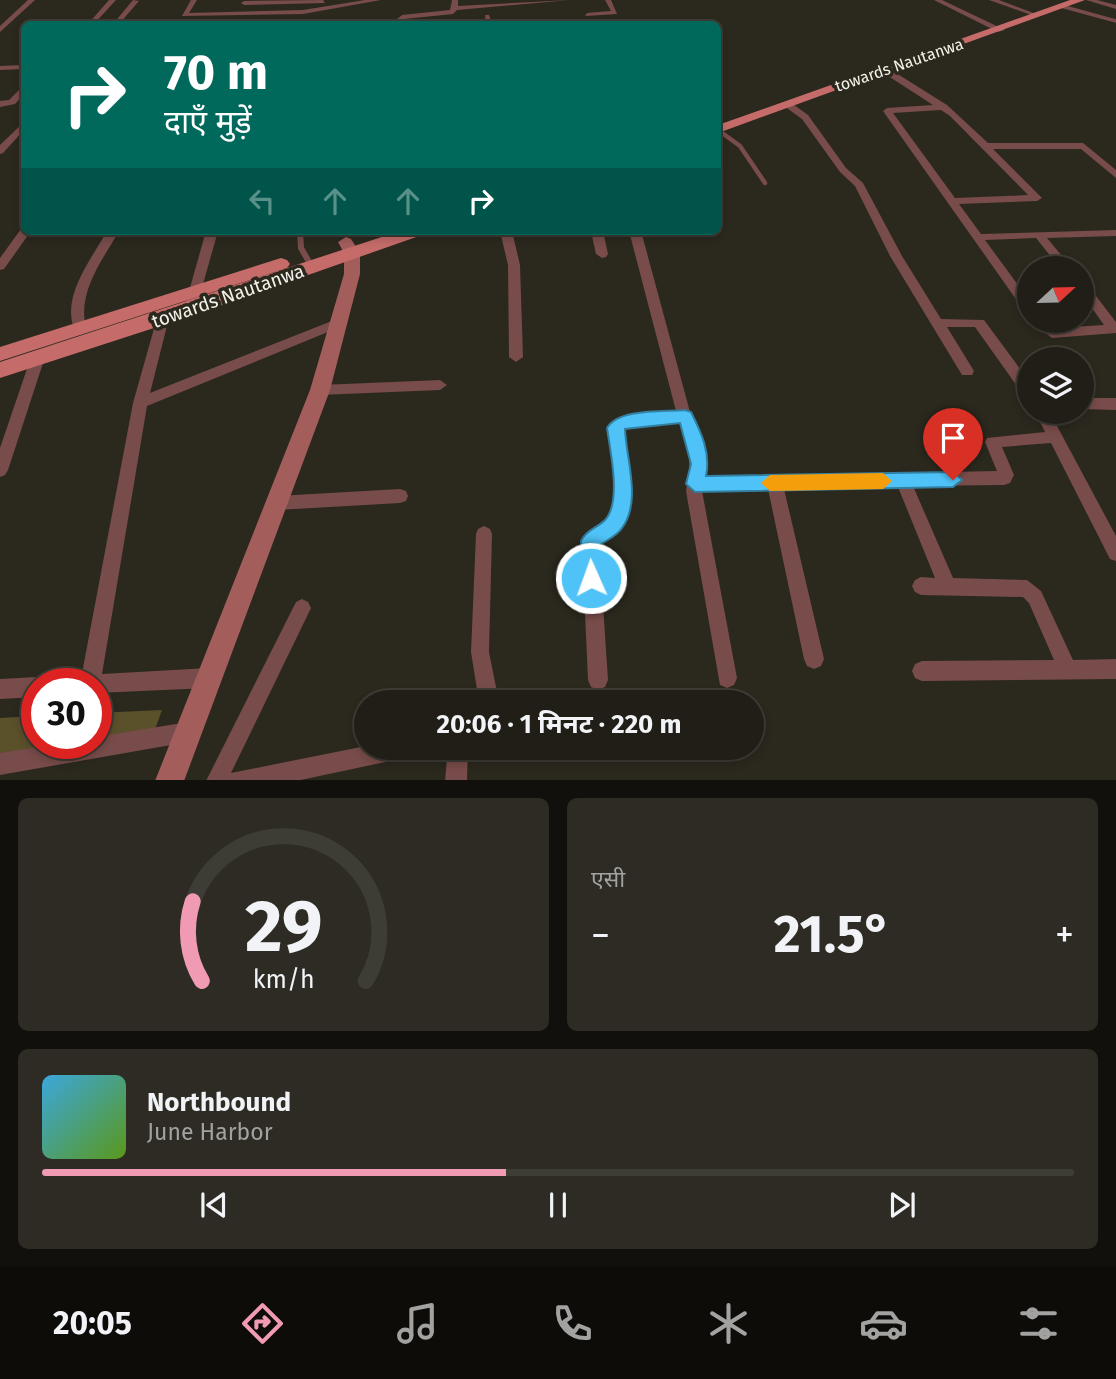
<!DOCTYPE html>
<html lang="hi">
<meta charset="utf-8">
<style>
body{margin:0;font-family:"Fira Sans","Noto Sans Devanagari",sans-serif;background:#2d2b23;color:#f1f3f6;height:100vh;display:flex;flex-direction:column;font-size:26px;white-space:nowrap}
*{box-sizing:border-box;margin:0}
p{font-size:23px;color:#a2a2a1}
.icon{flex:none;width:38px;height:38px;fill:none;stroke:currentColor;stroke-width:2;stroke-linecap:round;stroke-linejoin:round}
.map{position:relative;height:780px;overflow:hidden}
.details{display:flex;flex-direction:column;gap:18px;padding:18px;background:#12100c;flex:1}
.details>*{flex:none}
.hud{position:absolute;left:21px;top:21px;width:700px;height:214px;border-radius:10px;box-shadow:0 4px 10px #0003,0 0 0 2px #3d3c35;background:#00695c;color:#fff;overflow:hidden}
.needle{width:46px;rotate:68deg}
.controls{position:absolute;left:1017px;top:256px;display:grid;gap:14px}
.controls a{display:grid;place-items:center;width:77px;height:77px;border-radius:50%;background:#201e16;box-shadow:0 4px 10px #0003,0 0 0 2px #3d3c35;font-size:35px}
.speed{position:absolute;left:21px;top:668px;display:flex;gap:14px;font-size:35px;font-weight:700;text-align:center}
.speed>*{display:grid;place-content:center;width:91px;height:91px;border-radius:50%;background:#201e16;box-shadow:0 4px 10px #0003,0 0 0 2px #3d3c35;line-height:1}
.speed .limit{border:10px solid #d22;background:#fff;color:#111}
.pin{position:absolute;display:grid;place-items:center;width:60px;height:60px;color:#fff;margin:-72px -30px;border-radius:50% 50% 50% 0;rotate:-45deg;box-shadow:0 0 7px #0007}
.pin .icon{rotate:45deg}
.me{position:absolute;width:77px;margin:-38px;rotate:358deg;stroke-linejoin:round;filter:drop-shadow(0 0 5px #0008)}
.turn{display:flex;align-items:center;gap:24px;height:147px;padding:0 28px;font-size:32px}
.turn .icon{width:91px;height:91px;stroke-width:2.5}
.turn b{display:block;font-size:49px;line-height:60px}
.lanes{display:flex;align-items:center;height:66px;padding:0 28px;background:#0003;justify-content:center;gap:35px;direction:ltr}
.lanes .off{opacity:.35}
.big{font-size:52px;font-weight:700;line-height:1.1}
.details .widget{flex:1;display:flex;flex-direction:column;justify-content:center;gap:10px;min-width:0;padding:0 24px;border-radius:10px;background:#2d2b23}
.details .dial{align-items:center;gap:0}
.dial svg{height:182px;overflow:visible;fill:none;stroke:#3d3c35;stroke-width:7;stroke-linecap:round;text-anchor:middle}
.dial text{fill:#f1f3f6;stroke:none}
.song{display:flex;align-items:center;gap:21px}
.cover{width:84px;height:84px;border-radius:10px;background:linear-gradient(135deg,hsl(200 70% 55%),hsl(90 70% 35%))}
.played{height:7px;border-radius:4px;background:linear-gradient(90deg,#f19ab3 45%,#3d3c35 45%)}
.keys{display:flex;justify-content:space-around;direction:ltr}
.heat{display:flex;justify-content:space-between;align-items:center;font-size:38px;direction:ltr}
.details .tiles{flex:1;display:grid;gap:18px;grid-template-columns:1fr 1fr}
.widget:last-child{grid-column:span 2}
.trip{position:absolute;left:354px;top:690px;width:410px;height:70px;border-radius:35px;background:#201e16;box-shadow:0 4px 10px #0003,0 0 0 2px #3d3c35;font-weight:700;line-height:70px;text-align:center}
.dock{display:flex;height:112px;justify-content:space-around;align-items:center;background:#0d0c09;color:#a2a2a1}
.dock .icon{width:49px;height:49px}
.dock .on{color:#f19ab3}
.dock b{font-size:32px;color:#f1f3f6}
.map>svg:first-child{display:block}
.green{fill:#5a502a}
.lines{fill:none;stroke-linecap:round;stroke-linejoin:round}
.lane-far2{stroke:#784c4a;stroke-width:3.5}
.lane-far1{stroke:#784c4a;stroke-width:4.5}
.lane{stroke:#784c4a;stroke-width:6}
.street{fill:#784c4a;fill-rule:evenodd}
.secondary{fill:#a35e5c;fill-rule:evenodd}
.primary{fill:#c56c6a;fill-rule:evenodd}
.route{fill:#4fc3f7;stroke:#337fa1;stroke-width:2}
.slow{fill:#f59e0b}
.labels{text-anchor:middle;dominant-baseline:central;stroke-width:7;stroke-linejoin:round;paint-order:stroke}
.far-street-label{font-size:16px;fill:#f3f2eb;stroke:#2b281e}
.street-label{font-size:19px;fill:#f3f2eb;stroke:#2b281e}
</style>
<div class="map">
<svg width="1116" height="781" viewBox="0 0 1116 781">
<rect width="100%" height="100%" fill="#2b281e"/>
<!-- green -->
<path class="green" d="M162,710L150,743L0,766V718L37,716V744H96V713Z"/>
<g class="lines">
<!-- lane-far2 -->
<path class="lane-far2" d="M1061,6L1116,21"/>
<!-- lane-far1 -->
<path class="lane-far1" d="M718,130L740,146L765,183"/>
<!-- lane -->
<path class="lane" d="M300,231L301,248L312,267"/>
<!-- street -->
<g class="street">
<path d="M28,0H35L0,32V26Z"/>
<path d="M109,0H116L94,24H88Z"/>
<path d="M133,0L139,1L119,24H113Z"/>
<path d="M191,0H197L189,13L303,10L365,0H381L303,14L182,16Z"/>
<path d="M323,0L325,3L244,5L241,3L244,1Z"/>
<path d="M458,0V6L570,0L457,10L453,14L404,19L399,24H391L402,15L450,10L452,0Z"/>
<path d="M605,0H611L617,14L585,16L587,13L611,11Z"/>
<path d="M934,0H942L1005,30L998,32Z"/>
<path d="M989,0H999L1039,15L1034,16Z"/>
<path d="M1086,0H1097L1116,5V9Z"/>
<path d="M485,15H489L492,24H486Z"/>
<path d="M24,65V69L0,70V66Z"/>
<path d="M882,68H888L947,105L988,143H1083L1116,170V178L1081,149H993L1042,198L1037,201L959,204L981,234L1116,230V236L1047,238L1072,268H1060L1036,238L985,240L1029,300V313L1025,312L883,111L887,108L933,105L882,72ZM941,110L950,116L1028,195L955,198L893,113Z"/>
<path d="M21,88H24V94L15,104L0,107V101L9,100Z"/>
<path d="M784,102H790L808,115L846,168L863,183L902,256L941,319L984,320L1029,381V397L1024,396L975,327H947L974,371L972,375H962L890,256L855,186L840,172L802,119L784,106Z"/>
<path d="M24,122V130L3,153L0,154V145Z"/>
<path d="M24,228V231H31L4,269L0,270V258L21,229Z"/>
<path d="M107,231H119C102,261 77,292 86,328L85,331H75C60,297 91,260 107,231Z"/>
<path d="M206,231H218L196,309L190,313L184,309Z"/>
<path d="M500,231H512L520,265L523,357L516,362L509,357L508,265Z"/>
<path d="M591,231H603L608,254L606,257L602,258L596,254Z"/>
<path d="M629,231H641L690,412C699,433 708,454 704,477L997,471L985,442L987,438L1045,432L1035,411H1049L1116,536V561L1110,559L1051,443L1002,447L1014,475L1010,483L1004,485L913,486L953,578L1027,580L1041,591L1073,660L1116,659V679L922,681L915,678L912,671L915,664L922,661L1054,660L1029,603L1023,597L921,595L915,592L912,586L915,580L921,577L935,578L898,487L784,489L824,659L821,666L814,669L807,666L804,659L768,489L702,491L737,678L734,685L727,688L720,685L686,491C691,464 691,448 680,422L623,430C629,461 641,505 617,533C612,538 605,542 599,545L608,680L605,687L598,690L591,687L588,680L582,546C585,531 599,531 607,520C625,496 612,454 608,428L615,419L620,417L676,411Z"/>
<path d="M1082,282L1086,283L1116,322V333L1052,338L1033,323L1031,320H1045L1055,328L1104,325L1082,294Z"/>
<path d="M163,314L169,318L150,393L337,319H345L347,322L345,325L147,406L102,674L209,668L216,671L219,678L216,685L209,688L96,693V684H80L133,403L157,318Z"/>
<path d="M38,352L45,357L8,470L5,475L0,477V448L31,357Z"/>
<path d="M440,380L447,385L440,390L320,395L315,394L313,390L315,386L320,385Z"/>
<path d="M1082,398H1116V410L1082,409Z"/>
<path d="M400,489L406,491L408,496L406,501L400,503L277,510L271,508L269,503L271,498L277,496Z"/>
<path d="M484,526L490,529L492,534L489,652L499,702H479L471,652L476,534L478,529Z"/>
<path d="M302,599L308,602L311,608L231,773L366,746L426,747L423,754L296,781H206L296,602Z"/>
<path d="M37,677L44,680L46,684H37V697L0,699V679Z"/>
<path d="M188,722L195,725L198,732L195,739L188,742L0,775V753L58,744H96V737Z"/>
<path d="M448,747H468L467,781H445Z"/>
</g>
<!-- secondary -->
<path class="secondary" d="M346,237L351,239L360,253V274L330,390L184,781H155L310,390L344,274V253L338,242Z"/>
<!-- primary -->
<g class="primary">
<path d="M1070,0H1085L718,133V125Z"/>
<path d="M400,231H424L422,235L197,314L0,378V362Z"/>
<path d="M281,258L287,260L290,264L287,268L0,361V347Z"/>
</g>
</g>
<!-- route -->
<path class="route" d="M685,410L691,412C701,432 711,453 706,476L953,472L962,480L953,487L695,492L686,484L691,464L680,423L625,429C626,459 642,501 622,528C618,535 607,540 600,545L601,578L598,585L591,588L584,585L581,541C586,530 597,528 605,520C622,502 610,450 607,428C618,408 664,412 685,410Z"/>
<!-- slow -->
<path class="slow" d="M883,473L892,481L883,489L770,491L761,483L770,475Z"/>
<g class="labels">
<!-- far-street labels -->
<g class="far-street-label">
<text transform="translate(899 65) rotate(-19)">towards Nautanwa</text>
</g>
<!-- street labels -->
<g class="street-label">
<text transform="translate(228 296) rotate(-19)">towards Nautanwa</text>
</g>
</g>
</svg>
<div class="controls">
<a><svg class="needle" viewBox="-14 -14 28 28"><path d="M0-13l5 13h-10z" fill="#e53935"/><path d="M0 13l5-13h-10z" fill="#a2a2a1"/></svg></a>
<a><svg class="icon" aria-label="layers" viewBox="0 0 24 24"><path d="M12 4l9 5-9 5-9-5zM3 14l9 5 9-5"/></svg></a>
</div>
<div class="speed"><div class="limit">30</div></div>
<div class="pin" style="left:953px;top:480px;background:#d93025"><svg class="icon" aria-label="arrive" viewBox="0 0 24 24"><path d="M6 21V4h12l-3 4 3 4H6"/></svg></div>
<svg class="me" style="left:591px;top:578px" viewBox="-20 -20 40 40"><circle r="17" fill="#4fc3f7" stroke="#fff" stroke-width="3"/><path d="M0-11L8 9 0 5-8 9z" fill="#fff"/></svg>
<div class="trip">20:06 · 1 मिनट · 220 m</div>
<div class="hud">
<div class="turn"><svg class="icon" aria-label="right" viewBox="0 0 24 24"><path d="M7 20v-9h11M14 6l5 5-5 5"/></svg><div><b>70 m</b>दाएँ मुड़ें</div></div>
<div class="lanes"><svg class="icon off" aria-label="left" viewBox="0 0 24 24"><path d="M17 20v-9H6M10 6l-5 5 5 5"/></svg><svg class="icon off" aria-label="ahead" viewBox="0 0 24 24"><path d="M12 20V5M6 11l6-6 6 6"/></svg><svg class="icon off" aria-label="ahead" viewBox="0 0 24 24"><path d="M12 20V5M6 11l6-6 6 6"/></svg><svg class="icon" aria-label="right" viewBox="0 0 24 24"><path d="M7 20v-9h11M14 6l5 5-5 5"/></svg></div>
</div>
</div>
<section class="details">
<div class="tiles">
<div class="widget dial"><svg viewBox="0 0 100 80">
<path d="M14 69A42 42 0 1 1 86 69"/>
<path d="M14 69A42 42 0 0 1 10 34" stroke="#f19ab3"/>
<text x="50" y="56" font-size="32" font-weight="700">29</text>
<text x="50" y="72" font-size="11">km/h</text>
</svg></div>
<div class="widget"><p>एसी</p>
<div class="heat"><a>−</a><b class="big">21.5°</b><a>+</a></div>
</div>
<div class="widget">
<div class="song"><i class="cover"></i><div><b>Northbound</b><p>June Harbor</p></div></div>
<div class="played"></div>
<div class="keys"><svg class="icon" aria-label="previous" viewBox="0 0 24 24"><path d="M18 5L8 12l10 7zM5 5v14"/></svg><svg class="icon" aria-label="pause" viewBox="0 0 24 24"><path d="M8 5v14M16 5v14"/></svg><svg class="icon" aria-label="next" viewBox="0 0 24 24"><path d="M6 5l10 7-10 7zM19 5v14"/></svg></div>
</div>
</div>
</section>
<nav class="dock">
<b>20:05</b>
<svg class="icon on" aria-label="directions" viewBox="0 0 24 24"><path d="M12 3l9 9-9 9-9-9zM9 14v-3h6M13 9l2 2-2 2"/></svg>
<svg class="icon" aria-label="music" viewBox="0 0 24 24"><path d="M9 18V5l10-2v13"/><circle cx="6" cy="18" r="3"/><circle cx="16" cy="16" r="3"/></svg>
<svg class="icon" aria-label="phone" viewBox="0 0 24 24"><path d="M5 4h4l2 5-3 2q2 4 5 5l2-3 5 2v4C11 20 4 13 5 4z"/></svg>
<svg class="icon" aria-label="climate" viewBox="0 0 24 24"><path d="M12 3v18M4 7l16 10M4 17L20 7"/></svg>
<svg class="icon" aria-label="car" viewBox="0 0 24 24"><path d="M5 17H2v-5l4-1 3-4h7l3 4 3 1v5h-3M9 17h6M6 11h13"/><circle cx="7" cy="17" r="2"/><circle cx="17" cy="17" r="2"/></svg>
<svg class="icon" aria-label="filters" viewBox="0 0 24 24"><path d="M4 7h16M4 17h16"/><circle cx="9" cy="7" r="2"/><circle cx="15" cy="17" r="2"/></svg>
</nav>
